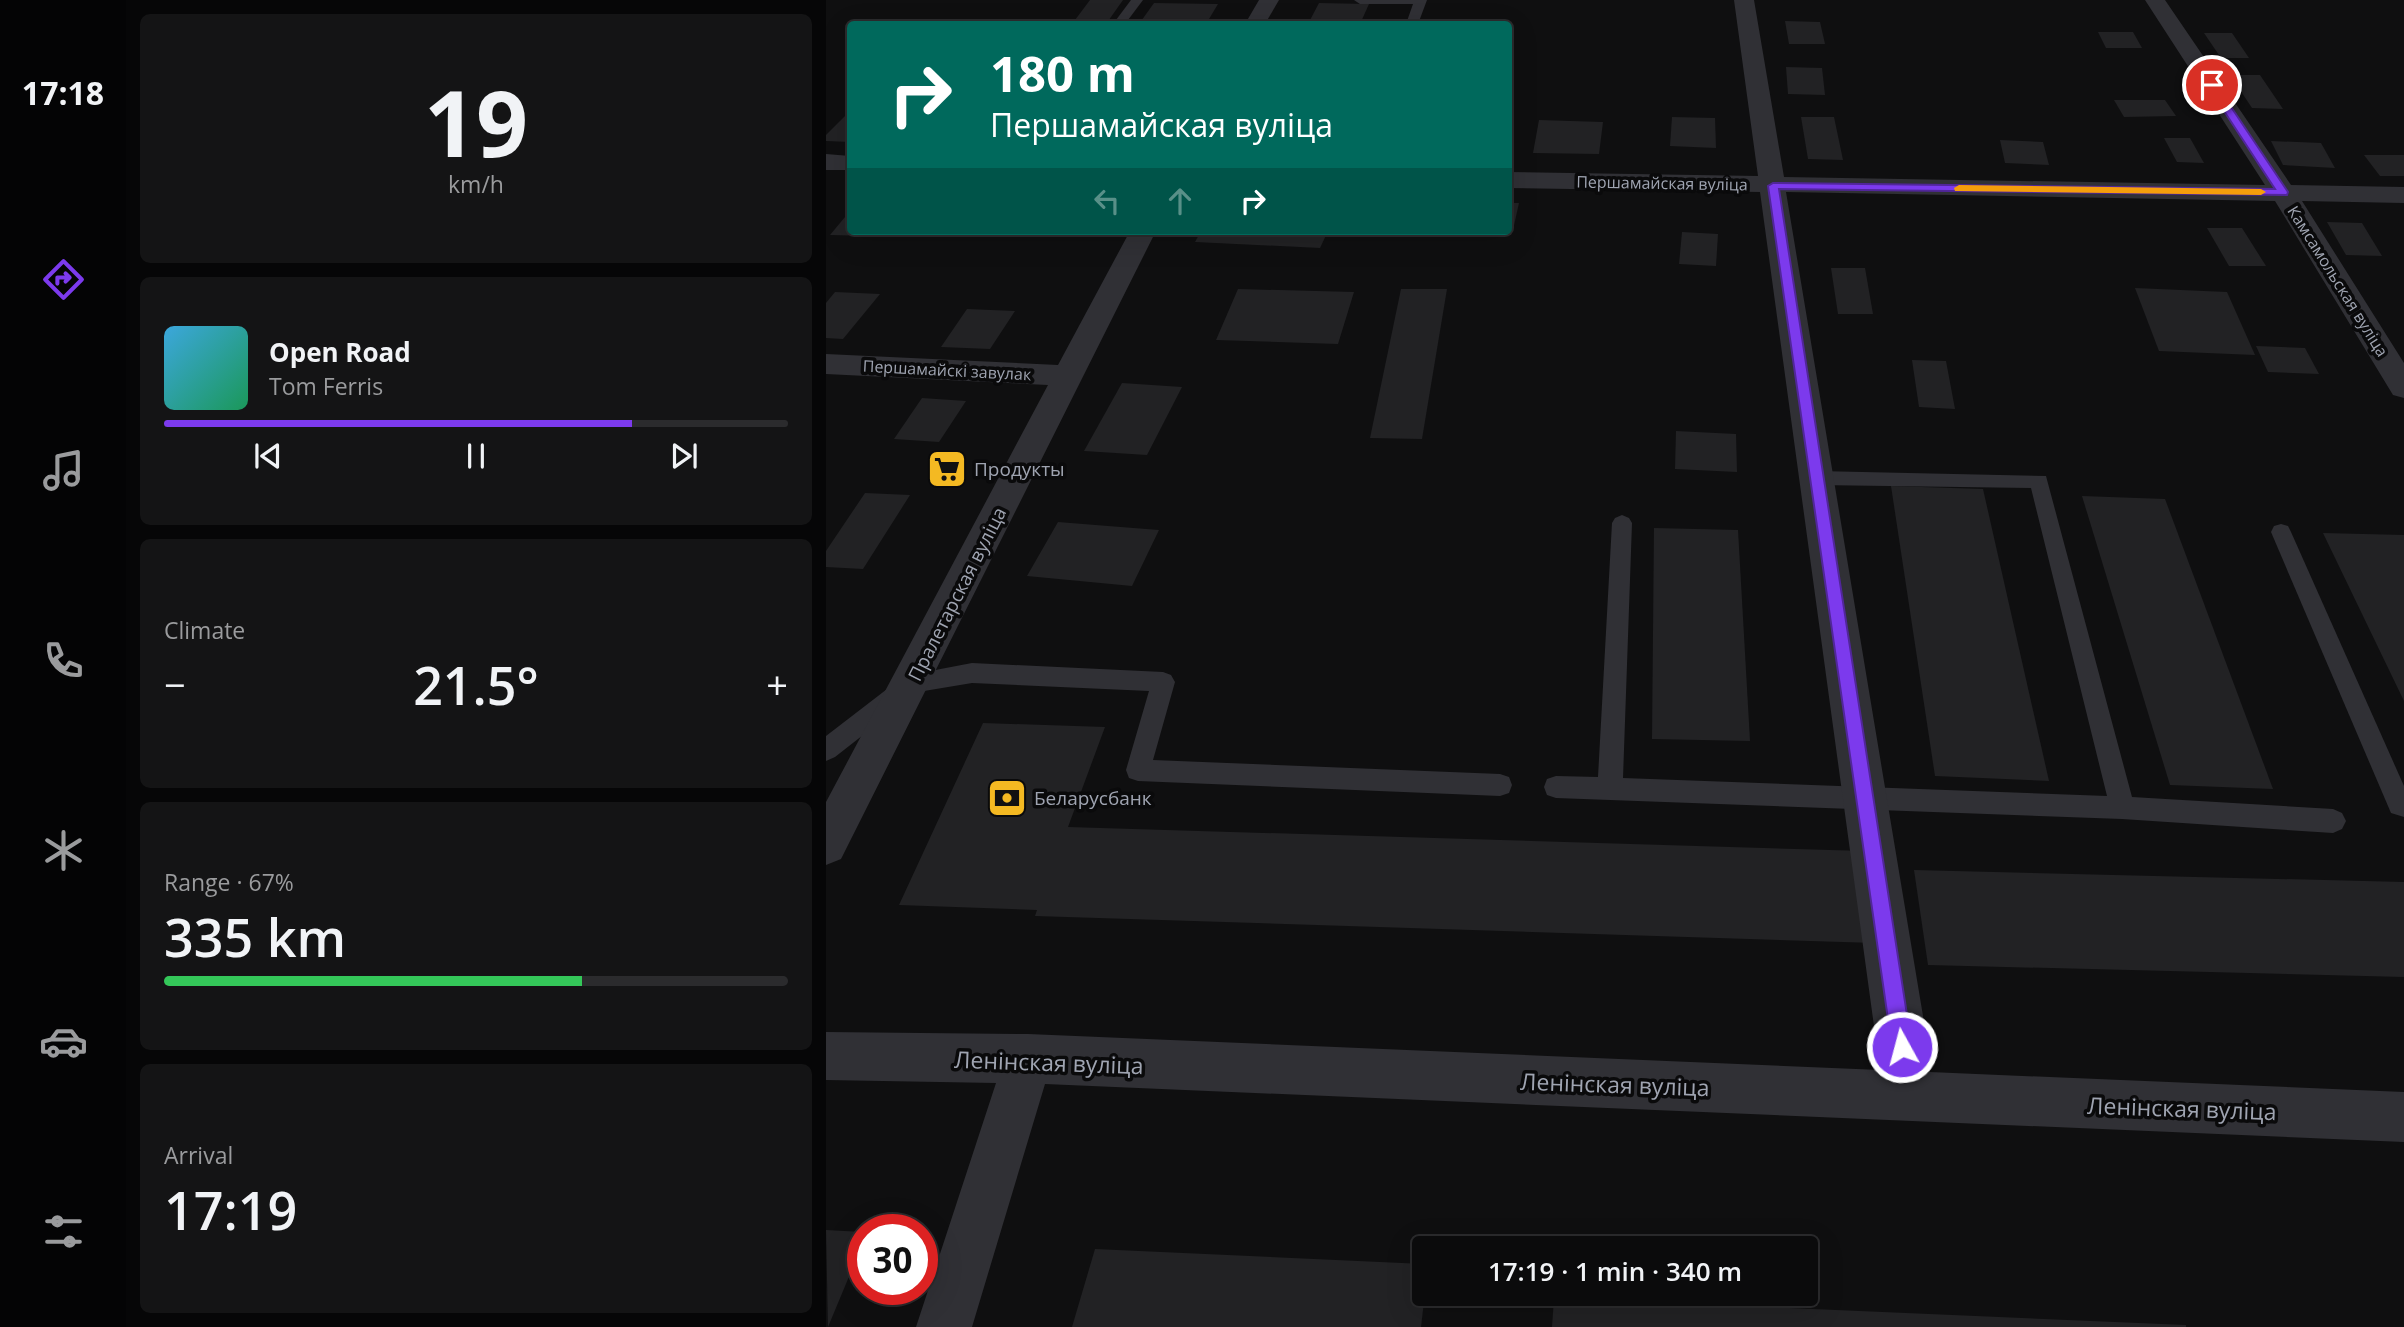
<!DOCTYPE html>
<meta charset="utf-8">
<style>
body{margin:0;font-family:"Open Sans",sans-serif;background:#141415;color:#f1f3f6;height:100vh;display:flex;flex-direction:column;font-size:26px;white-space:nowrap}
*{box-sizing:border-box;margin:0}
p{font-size:23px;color:#9a9b9d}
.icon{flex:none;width:38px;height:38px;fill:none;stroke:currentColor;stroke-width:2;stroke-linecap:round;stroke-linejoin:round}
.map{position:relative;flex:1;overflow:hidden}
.drawer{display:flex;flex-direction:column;gap:14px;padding:14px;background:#060607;width:700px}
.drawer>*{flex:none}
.top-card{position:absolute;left:21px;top:21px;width:665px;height:214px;border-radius:7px;box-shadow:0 7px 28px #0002,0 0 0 2px #2b2b2d;background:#00695c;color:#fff;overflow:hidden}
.speed{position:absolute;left:21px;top:1214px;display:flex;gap:14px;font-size:35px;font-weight:700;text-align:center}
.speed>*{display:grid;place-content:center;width:91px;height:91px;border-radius:50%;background:#0b0b0c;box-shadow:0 7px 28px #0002,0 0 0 2px #2b2b2d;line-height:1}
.speed .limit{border:10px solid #d22;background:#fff;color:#111}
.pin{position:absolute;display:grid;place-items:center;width:60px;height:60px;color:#fff;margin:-30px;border:4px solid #fff;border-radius:50%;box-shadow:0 2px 7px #0007}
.me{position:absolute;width:77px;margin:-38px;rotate:353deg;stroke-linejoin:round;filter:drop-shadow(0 0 5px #0008)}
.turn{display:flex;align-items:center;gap:24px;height:147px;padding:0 28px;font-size:32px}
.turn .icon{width:91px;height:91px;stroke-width:2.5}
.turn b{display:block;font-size:49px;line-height:60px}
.lanes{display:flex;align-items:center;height:66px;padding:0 28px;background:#0003;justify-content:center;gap:35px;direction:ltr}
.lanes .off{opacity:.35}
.big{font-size:52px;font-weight:600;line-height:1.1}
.drawer .tile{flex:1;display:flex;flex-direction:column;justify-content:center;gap:10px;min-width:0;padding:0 24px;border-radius:10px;background:#141415}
.drawer .dial{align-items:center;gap:0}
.dial b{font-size:91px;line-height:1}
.song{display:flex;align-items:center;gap:21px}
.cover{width:84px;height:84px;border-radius:10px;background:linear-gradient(135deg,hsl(200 70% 55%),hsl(150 70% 35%))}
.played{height:7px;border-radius:4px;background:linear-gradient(90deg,#7c3aed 75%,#2b2b2d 75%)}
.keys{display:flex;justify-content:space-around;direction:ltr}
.heat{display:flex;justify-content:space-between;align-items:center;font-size:38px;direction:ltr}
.charge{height:10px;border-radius:5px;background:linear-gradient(90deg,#34c759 67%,#2b2b2d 0)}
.trip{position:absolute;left:586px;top:1236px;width:406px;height:70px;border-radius:7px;background:#0b0b0c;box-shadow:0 7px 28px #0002,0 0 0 2px #2b2b2d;font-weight:600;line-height:70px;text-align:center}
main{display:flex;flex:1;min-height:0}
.tabs{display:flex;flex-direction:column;width:126px;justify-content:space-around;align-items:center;background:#040405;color:#9a9b9d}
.tabs .icon{width:49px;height:49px}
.tabs .on{color:#7c3aed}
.tabs b{font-size:32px;color:#f1f3f6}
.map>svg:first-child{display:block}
.building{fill:#222224}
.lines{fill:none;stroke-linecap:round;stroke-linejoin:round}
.lane{fill:#303035;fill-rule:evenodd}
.street{fill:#303035;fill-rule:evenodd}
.route{fill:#7c3aed;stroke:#51269a;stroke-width:2}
.slow{fill:#f59e0b}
.labels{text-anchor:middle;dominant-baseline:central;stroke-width:7;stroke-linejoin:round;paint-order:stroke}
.far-street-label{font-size:16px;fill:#9fa4b1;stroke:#0a0a0b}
.poi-label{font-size:19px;fill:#9fa4b1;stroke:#0a0a0b;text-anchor:start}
.street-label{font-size:19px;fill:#9fa4b1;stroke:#0a0a0b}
.near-street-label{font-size:23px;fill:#9fa4b1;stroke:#0a0a0b}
</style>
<main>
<nav class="tabs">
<b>17:18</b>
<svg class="icon on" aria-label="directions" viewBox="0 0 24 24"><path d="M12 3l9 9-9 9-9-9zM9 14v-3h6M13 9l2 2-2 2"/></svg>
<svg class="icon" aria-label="music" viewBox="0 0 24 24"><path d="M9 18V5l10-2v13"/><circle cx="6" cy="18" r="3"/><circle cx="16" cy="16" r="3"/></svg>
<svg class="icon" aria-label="phone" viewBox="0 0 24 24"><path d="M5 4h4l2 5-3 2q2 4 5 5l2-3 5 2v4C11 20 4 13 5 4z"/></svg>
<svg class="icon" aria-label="climate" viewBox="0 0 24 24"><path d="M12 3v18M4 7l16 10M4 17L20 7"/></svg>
<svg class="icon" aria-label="car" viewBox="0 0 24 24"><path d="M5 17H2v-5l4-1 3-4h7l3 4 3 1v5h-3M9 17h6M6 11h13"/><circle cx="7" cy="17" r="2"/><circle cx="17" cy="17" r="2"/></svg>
<svg class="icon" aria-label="filters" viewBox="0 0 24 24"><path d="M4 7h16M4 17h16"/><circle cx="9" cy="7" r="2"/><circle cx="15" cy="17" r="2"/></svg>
</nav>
<section class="drawer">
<div class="tile dial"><b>19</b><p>km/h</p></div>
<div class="tile">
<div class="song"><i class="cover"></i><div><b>Open Road</b><p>Tom Ferris</p></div></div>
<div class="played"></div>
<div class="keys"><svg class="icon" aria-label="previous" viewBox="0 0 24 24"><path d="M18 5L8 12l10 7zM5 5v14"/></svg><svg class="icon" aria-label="pause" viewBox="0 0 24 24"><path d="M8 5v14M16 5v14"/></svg><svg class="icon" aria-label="next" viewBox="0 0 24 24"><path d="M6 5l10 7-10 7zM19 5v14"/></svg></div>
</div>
<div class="tile"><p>Climate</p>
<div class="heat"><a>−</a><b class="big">21.5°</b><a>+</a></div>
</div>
<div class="tile"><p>Range · 67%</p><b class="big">335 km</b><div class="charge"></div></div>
<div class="tile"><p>Arrival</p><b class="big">17:19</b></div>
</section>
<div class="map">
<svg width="1578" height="1327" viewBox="0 0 1578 1327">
<rect width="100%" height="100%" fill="#0f0f10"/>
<!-- building -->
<g class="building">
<path d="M264,0H297L280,24H246Z"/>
<path d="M328,3L392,4L380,24H313Z"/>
<path d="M493,3L543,4L534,24H482Z"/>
<path d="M959,21L994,22L999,44H963Z"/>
<path d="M1272,32H1307L1316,48H1280Z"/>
<path d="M1378,33H1406L1423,58H1395Z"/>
<path d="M960,67L996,68L999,95L962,94Z"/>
<path d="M1404,75H1434L1457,109L1426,108Z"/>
<path d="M1288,100H1339L1350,116L1298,117Z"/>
<path d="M24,111V142L0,141V135Z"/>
<path d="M846,117L889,118L890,148L844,146Z"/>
<path d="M975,117H1008L1017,160L982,159Z"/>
<path d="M713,120L777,122L773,154L707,153Z"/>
<path d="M1338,138H1364L1378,163L1351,162Z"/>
<path d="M1174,140L1217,142L1223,165L1179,163Z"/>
<path d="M1445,141L1495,143L1509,168L1457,165Z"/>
<path d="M1538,155H1578V176H1554Z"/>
<path d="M682,203H693L687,230H682Z"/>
<path d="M24,211V231H51L46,236L4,235Z"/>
<path d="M1501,222L1536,223L1556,256L1520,255Z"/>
<path d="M1381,228H1416L1440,266H1403Z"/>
<path d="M375,231H502L494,248L369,242Z"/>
<path d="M856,232L892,234L890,266L853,264Z"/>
<path d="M1005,268H1039L1047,314H1012Z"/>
<path d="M1309,288L1401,292L1429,355L1333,351Z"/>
<path d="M412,289L528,292L512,344L390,340Z"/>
<path d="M575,289H621L596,439L544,438Z"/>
<path d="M9,292L54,294L17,339L0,338V303Z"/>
<path d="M141,309L189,311L164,349L115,347Z"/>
<path d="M1430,346L1479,348L1493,374L1442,372Z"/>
<path d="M1086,360L1120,361L1129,409L1093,407Z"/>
<path d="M296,383L356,387L321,455L258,451Z"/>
<path d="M96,398L140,401L113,442L68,439Z"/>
<path d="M850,431L910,434L911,472L849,469Z"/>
<path d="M1065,486L1157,489L1223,781L1109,776Z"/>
<path d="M39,493L84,495L37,569L0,567V551Z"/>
<path d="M1256,496L1339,499L1447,789L1344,785Z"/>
<path d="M232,522L282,526L333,530L306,586L201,576Z"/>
<path d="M828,528L912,530L924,741L826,739Z"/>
<path d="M1497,533L1578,535V701Z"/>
<path d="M157,723L279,727L242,827L1039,851L1049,943L209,916L211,910L73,905Z"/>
<path d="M1088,870L1578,882V977L1102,965Z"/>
<path d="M0,1230L37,1232V1243L2,1327Z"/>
<path d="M269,1249L598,1264L599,1293L595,1327H246Z"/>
<path d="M728,1298L1360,1325V1327H726Z"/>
</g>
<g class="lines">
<!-- lane -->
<g class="lane">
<path d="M305,0H317L299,24H287Z"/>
<path d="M528,0H601L592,24H580L587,4H534Z"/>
<path d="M991,471L1220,476L1306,797L1507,809L1516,813L1520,821L1516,829L1507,833L1296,819L730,798L721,795L718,787L721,779L730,776L772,777L786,523L789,518L796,515L803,518L806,523L797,778L1281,796L1205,488L991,485L984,483L981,478L984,473Z"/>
<path d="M1455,524L1462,526L1465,532L1578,786V817L1565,813L1445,532L1448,526Z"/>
<path d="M146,663L337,672L345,675L349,682L327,760L674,774L683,777L686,785L683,793L674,796L312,781L303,778L300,770L323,691L146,683L92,692L9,757L0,761V736L78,676Z"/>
</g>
<!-- street -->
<g class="street">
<path d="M433,0H453L439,24H419Z"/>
<path d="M908,0H928L958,177L1439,185L1319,0H1339L1465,185L1578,187V203L1476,201L1578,363V398L1567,395L1449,201L960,192L1098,1022L1104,1072L1578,1092V1142L219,1084L146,1327H90L170,1083L0,1080V1032L202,1034L1054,1070L934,192L682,188V172L932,176Z"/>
<path d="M0,154L24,156V170H0Z"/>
<path d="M304,231H330L15,859L0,865V802L222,385L0,374V354L232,365Z"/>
</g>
</g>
<!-- route -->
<path class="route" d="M1382,83H1389L1462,192L1461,195L953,189L1086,1047L1084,1054L1076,1057L1069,1054L1066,1047L942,186L947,183L1449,189L1381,85Z"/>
<!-- slow -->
<path class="slow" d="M1133,185L1435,189L1440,192L1435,195L1129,191L1128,188Z"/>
<!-- icons -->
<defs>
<g id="supermarket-square" transform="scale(2.0125)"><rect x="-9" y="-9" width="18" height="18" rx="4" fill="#f4b922" stroke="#0a0a0b"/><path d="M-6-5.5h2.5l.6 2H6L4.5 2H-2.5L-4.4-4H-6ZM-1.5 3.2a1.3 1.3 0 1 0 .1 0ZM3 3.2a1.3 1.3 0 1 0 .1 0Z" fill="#111"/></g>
<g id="bank-square" transform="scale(2.0125)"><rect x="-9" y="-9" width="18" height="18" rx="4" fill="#f4b922" stroke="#0a0a0b"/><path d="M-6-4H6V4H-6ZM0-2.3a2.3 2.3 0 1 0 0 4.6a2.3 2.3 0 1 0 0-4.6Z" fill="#111"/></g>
</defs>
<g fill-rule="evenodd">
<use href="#supermarket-square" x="121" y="469"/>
<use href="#bank-square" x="181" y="798"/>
</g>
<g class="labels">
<!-- far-street labels -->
<g class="far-street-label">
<text transform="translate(836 183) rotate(1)">Першамайская вуліца</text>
<text transform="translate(1512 281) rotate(58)">Камсамольская вуліца</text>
<text transform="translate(121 370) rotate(3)">Першамайскі завулак</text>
</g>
<!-- poi labels -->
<g class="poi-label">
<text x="148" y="469">Продукты</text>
<text x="208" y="798">Беларусбанк</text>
</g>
<!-- street labels -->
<g class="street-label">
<text transform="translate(131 594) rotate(-63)">Пралетарская вуліца</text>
</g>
<!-- near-street labels -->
<g class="near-street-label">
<text transform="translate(223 1062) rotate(2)">Ленінская вуліца</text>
<text transform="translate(789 1084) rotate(2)">Ленінская вуліца</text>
<text transform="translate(1356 1108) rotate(2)">Ленінская вуліца</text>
</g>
</g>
</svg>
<div class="speed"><div class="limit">30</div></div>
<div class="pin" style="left:1386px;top:85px;background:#d93025"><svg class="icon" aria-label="arrive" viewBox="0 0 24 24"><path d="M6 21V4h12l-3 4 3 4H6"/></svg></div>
<svg class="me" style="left:1076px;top:1047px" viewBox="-20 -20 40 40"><circle r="17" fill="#7c3aed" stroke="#fff" stroke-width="3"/><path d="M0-11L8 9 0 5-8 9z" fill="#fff"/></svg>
<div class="trip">17:19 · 1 min · 340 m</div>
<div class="top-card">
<div class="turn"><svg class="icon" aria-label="right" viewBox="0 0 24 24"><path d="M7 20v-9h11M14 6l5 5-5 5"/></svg><div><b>180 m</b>Першамайская вуліца</div></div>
<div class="lanes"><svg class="icon off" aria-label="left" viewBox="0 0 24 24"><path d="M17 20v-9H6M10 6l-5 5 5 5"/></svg><svg class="icon off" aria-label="ahead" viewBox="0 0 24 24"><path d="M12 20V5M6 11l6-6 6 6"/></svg><svg class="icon" aria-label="right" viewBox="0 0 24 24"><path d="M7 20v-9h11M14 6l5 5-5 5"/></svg></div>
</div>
</div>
</main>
